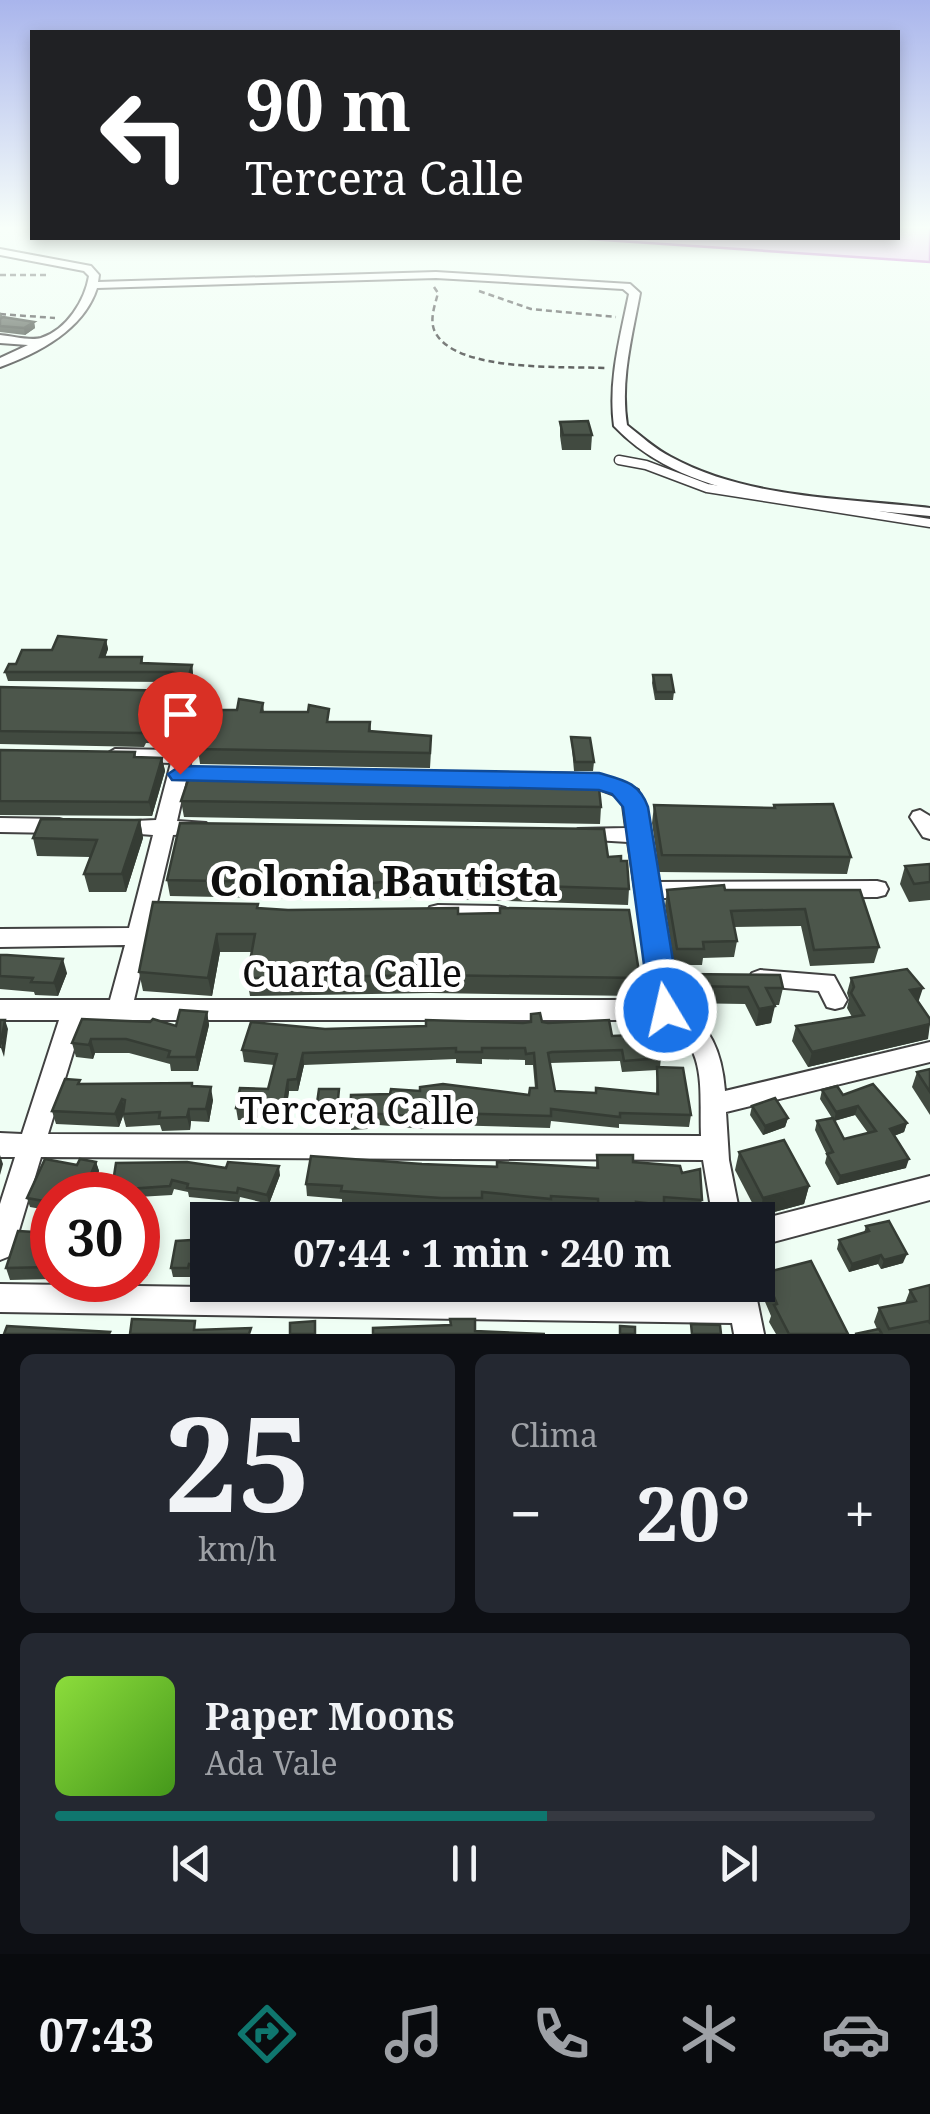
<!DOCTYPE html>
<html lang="es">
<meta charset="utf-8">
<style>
body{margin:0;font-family:"Noto Serif",serif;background:#242831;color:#f1f3f6;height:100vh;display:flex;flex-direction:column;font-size:38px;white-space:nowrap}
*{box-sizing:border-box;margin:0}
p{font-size:32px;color:#9ea1a6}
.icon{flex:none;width:55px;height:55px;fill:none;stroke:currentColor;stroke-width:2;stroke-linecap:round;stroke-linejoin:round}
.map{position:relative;height:1334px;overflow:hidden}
.details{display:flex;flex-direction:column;gap:20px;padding:20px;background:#0d0f14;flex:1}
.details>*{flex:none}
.hud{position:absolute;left:30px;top:30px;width:870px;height:210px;border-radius:0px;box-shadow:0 5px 15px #0003;background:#202124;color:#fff;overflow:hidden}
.speed{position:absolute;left:30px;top:1172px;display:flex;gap:20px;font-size:50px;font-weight:700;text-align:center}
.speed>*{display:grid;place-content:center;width:130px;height:130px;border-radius:50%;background:#171b24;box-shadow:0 5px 15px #0003;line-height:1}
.speed .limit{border:15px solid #d22;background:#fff;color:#111}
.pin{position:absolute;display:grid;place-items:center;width:85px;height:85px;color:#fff;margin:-102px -42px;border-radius:50% 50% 50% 0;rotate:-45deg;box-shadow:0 0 10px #0007}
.pin .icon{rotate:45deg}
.me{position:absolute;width:110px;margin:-55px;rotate:351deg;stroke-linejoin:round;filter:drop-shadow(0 0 8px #0008)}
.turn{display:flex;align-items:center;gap:35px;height:210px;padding:0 50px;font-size:45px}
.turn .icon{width:130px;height:130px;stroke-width:2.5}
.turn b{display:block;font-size:70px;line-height:85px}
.big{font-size:75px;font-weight:700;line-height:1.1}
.details .card{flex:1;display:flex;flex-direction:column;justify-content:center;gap:15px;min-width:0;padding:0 35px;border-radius:15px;background:#242831}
.details .dial{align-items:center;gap:0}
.dial b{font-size:130px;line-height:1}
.song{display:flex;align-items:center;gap:30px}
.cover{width:120px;height:120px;border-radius:15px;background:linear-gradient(135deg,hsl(90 70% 55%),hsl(100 70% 35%))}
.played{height:10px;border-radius:5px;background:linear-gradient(90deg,#0f766e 60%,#363941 60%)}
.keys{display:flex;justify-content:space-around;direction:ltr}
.heat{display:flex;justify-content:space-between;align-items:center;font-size:55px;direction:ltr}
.details .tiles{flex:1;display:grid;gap:20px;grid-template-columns:1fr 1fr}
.card:last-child{grid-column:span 2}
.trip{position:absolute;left:190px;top:1202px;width:585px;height:100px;border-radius:0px;background:#171b24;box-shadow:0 5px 15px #0003;font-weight:700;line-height:100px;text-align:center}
.tabs{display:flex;height:160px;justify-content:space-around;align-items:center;background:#090b0e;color:#9ea1a6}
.tabs .icon{width:70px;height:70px}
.tabs .selected{color:#0f766e}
.tabs b{font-size:45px;color:#f1f3f6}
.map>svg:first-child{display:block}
.water{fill:#eab7f2;stroke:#b643c4;stroke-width:2.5}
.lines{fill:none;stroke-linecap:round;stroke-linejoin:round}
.service-casing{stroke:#414141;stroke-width:11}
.minor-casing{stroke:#414141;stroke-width:4}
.path{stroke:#303030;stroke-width:2.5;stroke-dasharray:6 4;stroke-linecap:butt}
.service{stroke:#fff;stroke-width:8}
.minor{fill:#fff;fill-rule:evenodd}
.wall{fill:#414a40;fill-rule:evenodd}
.shaded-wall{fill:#353c34}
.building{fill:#4c564b;stroke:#353c34;stroke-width:2.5}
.route{fill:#1a73e8;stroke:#114b97;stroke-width:2.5}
.labels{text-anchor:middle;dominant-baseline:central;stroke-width:10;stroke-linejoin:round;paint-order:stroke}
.near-street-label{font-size:38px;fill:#0e0e0e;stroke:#fff}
.near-neighbourhood-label{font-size:42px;font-weight:bold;fill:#0e0e0e;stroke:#fff}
</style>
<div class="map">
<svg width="930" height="1334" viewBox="0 0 930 1334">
<rect width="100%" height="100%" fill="#effef4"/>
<!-- water -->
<path class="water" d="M898,227H930V262L574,238H898Z"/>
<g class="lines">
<!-- service casing -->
<g class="service-casing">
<path id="service" d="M619,460L646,465L707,488L930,523"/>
</g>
<!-- minor casing -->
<g class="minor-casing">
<g id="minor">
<path d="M0,249L91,266L99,275L98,282L436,272L630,284L640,293C632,337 620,380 627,425C641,436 655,449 671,457C748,499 845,498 930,508V516C828,505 689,506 614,426C608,381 620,338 629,294L623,289L436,278L97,288C84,329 39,353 0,367V358L28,345L0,343V335C12,336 30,341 41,338C67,330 85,300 89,276L84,271L0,255Z"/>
<path d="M155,686C177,686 194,686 203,709L189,768L219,770L222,775L219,780L186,781L177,821L206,823L209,828L206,833L173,835L134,1000H652L628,842L578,839L575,834L578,829L626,828L622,798L593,787H522L515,785L512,780L515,775L522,773C562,774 602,769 638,790L650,835L648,839L655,882L877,881L885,883L888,889L885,895L877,897L658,898L676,1005C711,1023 722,1053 725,1091L930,1042V1062L726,1112L729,1160L741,1220H713L703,1160L41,1157L14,1247L10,1256L0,1260V1204L15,1157H0V1133L22,1134L59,1020H0V1000H110L125,945L0,947V929L129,928L153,835L113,832L110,827L113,822L156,820L171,763L115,761L105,755L115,749L174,750C178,737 194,703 174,698C166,696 157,697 149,696L146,692ZM83,1020H662C709,1045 699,1090 701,1136L48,1134Z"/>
<path d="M920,810L930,816V839L923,837L910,817L913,812Z"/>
<path d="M0,818L59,819L66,821L69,826L66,831L59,833L0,832Z"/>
<path d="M438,905L497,906L505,908L508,914L505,920L497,922L438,921L430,919L427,913L430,907Z"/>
<path d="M760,970L834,976L847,1000L843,1007L835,1009L827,1007L819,991L752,985L749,979L752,973Z"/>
<path d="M930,1176V1200L758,1246V1220Z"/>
<path d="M0,1284L727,1295L726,1285H754L764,1334H734L732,1323L0,1312Z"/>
</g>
</g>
<!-- path -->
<g class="path">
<path d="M0,275H50"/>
<path d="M434,287L438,293C435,305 429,320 435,332C456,373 566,366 607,368"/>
<path d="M479,291L531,309L616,317"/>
<path d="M0,314L55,318"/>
</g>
<!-- service -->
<use href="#service" class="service"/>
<!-- minor -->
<use href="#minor" class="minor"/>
</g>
<!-- wall -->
<g class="wall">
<path d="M0,312L3,317L34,322L35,328L25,335L0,332Z"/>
<path d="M560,422L592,435L591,450H562L560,436Z"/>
<path d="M106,640L108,649L105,657H142L143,663L192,665L193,674L190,688L174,682L8,681L5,672L52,650Z"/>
<path d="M653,675L674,692L673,700H655L652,683Z"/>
<path d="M0,687L181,705L172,744L146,743L144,747L0,744Z"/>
<path d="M263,703L264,712L330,722H370L371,731L431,751L430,768L200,764L198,749L237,710Z"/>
<path d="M571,737L594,762L593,771H574Z"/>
<path d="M0,750L135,752L136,757L162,758L165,771L152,816L0,815Z"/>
<path d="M546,783L551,788L601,807L600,824L184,817L181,801Z"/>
<path d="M654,805L773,808L774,805L851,857L847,874L659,872L652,823Z"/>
<path d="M140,820L143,838L126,892H89L84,874L90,857L37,856L33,838Z"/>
<path d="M608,857L629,889L628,905L394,897L363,900L170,896L167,880Z"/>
<path d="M930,864V900L909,902L900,884L905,866Z"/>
<path d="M667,890H860L879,947L874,963L810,966L801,926L734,927L737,941L734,957L703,958L702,965H674L665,906Z"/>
<path d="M258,908L288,910L458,914L640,978L638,996L430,993L250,996L247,978L252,952H220L212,996L143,991L139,972Z"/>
<path d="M0,955L67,973L58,996L35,995L34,992L0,989Z"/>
<path d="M680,974L783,988L779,1005H774L771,1023L756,1026L745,1004L680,1003L677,991Z"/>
<path d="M851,978L918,1002L928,1039L808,1067L792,1041L796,1026L852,1017L847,1008L849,999L847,993Z"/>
<path d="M207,1012L209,1025L198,1071H171L170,1064L129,1053H95L93,1059L76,1057L72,1043L82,1019L176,1026Z"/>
<path d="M531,1014L542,1022L612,1036L661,1058L660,1067L691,1115L689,1127L619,1124V1128L551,1121L550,1128L447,1125L423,1129L368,1124V1129L351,1130V1095H529L535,1088L533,1065H525V1060L482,1059V1064L456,1063V1059L304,1065L298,1091H289L284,1127L268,1126L267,1121L238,1120L236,1108L268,1089L274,1065L244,1062L242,1050L325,1029L523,1023L530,1022ZM620,1061L622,1072L657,1070L656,1094L596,1093L555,1091L550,1063Z"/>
<path d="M930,1069V1115L912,1087L917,1072Z"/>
<path d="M81,1084L193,1086L213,1100L209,1122L191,1121L190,1130L162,1131L160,1125L126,1127L123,1116L119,1127L56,1124L52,1111Z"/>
<path d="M822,1090L843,1095L907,1123L904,1132L894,1136L906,1168L837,1185L825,1163L827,1155L815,1130L817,1121L832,1118L820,1099ZM855,1115L868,1133L844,1139L834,1121Z"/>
<path d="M340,1099L338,1119H317L316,1110Z"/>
<path d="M752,1106L788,1118L785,1127L763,1135L750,1115Z"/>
<path d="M739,1152L809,1186L804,1204L759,1216L735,1170Z"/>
<path d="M597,1155L682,1173L702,1200L699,1212L663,1209L662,1217L636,1214L637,1220H597V1211L550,1208V1211L482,1204V1210H441L342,1203V1199L307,1196L306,1184L422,1164L596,1168Z"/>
<path d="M96,1162L99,1171L89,1195H52V1207L49,1206L47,1210L30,1207L27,1198L77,1165Z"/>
<path d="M116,1163L280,1175L269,1204L240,1197L239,1202L189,1197L188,1192L174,1189L172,1195L138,1197V1195H111Z"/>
<path d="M866,1226L903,1263L881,1269L878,1264L849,1272L837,1249L839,1240L864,1233Z"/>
<path d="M52,1233V1279L10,1280L6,1268Z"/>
<path d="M138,1236L155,1249L147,1276H138Z"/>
<path d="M208,1239V1276L191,1273L190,1277H173L171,1268Z"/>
<path d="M764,1273L848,1334H776L769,1322L771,1316L760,1290Z"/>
<path d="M468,1285H520L519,1288H489Z"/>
<path d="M550,1285H712V1287L587,1289Z"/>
<path d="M930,1285V1334H855L877,1329L874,1322L879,1308L905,1303L910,1290Z"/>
</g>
<!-- shaded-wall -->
<g class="shaded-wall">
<path d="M34,322L35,328L25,335L24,328Z"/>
<path d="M106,640L108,649L102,667L100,657Z"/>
<path d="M192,665L193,674L190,688L188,678Z"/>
<path d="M178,691L181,705L172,744L170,730Z"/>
<path d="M162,758L165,771L152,816L149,802Z"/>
<path d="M140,820L143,838L126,892L122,874Z"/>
<path d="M217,934L220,952L212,996L208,978Z"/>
<path d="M63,959L67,973L58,996L54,983Z"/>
<path d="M923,988L918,1003L910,990Z"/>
<path d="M775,1006L771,1023L756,1026L759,1009Z"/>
<path d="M207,1012L209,1025L198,1071L196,1057Z"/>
<path d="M5,1020L8,1029L4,1057L1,1048Z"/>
<path d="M930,1024L928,1039L808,1067L812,1052Z"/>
<path d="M91,1039L95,1053L93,1059L89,1045Z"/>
<path d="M303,1053L304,1065L298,1091L297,1079Z"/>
<path d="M288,1080L289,1091L284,1127L282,1116Z"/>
<path d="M211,1087L213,1100L209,1122L206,1109Z"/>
<path d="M122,1099L125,1112L123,1114V1116L119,1127L115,1114Z"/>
<path d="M858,1106L855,1115L834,1121L836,1112Z"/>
<path d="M189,1109L191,1121L190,1130L187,1117Z"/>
<path d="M446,1113L447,1125L423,1129V1117Z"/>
<path d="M788,1118L785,1127L763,1135L765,1126Z"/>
<path d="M907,1123L904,1132L888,1138L890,1129Z"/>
<path d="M0,1155L3,1164L0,1175Z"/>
<path d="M909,1159L906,1168L837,1185L840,1176Z"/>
<path d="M96,1162L99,1171L89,1195H82Z"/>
<path d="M279,1166L280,1175L269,1204L267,1195Z"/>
<path d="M809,1186L804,1204L759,1216L763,1198Z"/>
<path d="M152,1237L155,1249L147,1276L143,1264Z"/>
<path d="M907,1254L903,1263L881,1269L884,1260Z"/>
<path d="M881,1255L878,1264L849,1272L852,1264Z"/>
</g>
<!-- building -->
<g class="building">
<path d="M3,317L34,322L24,328L0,326V319Z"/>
<path d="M588,421L592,435H563L560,422Z"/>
<path d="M58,636L106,640L100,657H142L141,663L192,665L188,678L172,672H5L9,664H16L22,650H52Z"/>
<path d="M653,675H671L674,692H656Z"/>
<path d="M0,687L178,691L170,730H143L142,733L0,731Z"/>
<path d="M239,699L263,703L261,712H308L309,705L329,709L327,722H370L369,731L431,736L430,753L198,749L209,710H237Z"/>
<path d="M571,737L590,738L594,762H575Z"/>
<path d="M0,750L135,752L134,757L162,758L149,802L0,801Z"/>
<path d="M192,768L545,775L546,783H551V788H599L601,807L181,801Z"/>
<path d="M833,804L851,857L662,855L654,805L775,808L774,805Z"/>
<path d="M41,819L140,820L122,874H84L97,840L33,838Z"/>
<path d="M180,823L604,829L608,857L621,856V861H627L629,889L393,881L362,884L167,880Z"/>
<path d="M930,864V882L914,884L905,866Z"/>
<path d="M724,885L725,890H860L879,947L814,950L805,909L731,911L737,941L703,942L704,949H677L667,890Z"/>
<path d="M153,902L258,904L257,908L288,910L458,908V914L500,913V908L629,910L640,978L430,975L247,978L255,934H217L208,978L139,972Z"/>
<path d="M0,955H7L63,959L54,983L31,982L33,978L0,976Z"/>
<path d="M907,969L923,988L910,990L930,1019V1024L812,1052L796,1026L864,1015L851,993L854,987L851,978Z"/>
<path d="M680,974L780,975L783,988H766L775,1006L759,1009L748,987L682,986Z"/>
<path d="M180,1010L207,1012L196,1057H168L170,1051L126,1039H91L89,1045L72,1043L82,1019L150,1022L153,1019L176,1026Z"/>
<path d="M540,1013L542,1022L548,1023L609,1020L612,1036L656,1034L661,1058L624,1061L622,1050L552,1052L548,1053L555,1091L596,1093V1088L658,1094L657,1067L683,1068L691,1115L620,1113V1117L551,1109V1116L446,1113L423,1117L367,1113V1118H350L351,1095L390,1094L391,1089L420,1091V1087L443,1084L529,1095L530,1088H537L534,1053L526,1054L525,1048H482V1052H456V1048L303,1053L297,1079L288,1080L282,1116L266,1115L267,1110L236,1108L240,1088L268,1089L277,1054L242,1050L251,1022L325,1029L426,1026V1020L523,1023L531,1022V1014Z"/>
<path d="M0,1020H5L0,1048Z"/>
<path d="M930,1069V1092L917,1072Z"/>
<path d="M65,1079L80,1080L78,1084L192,1083V1086L211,1087L206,1109H189L187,1117L159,1118L160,1112L123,1114L125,1100L122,1099L115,1114L52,1111Z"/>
<path d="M873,1084L907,1123L890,1129L909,1159L840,1176L827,1154L833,1152L817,1121L833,1118L844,1139L876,1131L858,1106L836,1112L822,1090L837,1086L843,1095Z"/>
<path d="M319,1089H339L337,1110H316Z"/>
<path d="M775,1098L788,1118L765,1126L752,1106Z"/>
<path d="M784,1140L809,1186L763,1198L739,1152Z"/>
<path d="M597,1155H633V1162L680,1166L682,1173L700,1169L702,1200L664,1197V1205L636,1202L637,1220H599L598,1199L551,1196V1199L482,1192V1198H441L341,1191L342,1186L306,1184L311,1156L422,1164L497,1167V1162L598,1168Z"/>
<path d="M45,1159L77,1165L80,1159L96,1162L82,1195H52V1198L46,1197L44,1201L27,1198Z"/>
<path d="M187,1162L226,1168L228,1162L279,1166L267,1195L238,1188L237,1193L187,1188L188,1184L172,1180L170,1186L128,1189L127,1195H111L116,1163Z"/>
<path d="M889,1221L907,1254L884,1260L881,1255L852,1264L839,1240L869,1231L866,1226Z"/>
<path d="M18,1231L52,1233V1267L6,1268Z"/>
<path d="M138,1236L152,1237L143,1264H138Z"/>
<path d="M208,1239V1267L189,1264L188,1268H171L176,1241Z"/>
<path d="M811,1261L848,1334H789L774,1305L777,1304L764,1273Z"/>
<path d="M930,1285V1323L928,1321L889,1329L879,1308L916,1301L910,1290Z"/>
<path d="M132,1319L195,1321L194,1330L251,1328L249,1334H130Z"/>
<path d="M450,1319H475V1331L545,1334H373V1328L451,1325Z"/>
<path d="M315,1321V1334H290V1323Z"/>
<path d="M691,1324L720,1325L721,1334H692Z"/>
<path d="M7,1326L110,1332L109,1334H4Z"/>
<path d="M620,1326L635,1327V1334H620Z"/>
<path d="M879,1329L882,1334H855Z"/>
</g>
<!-- sky -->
<linearGradient id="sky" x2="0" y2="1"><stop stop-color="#a9b5ec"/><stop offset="0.55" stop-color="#f8fffa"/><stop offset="1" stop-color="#f8fffa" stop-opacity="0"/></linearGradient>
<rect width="930" height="414" fill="url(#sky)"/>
<!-- route -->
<path class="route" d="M180,766L599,773C623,780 639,782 648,807L681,1010L676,1018L666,1022L655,1018L650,1010L623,807L612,794L599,790L172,780L168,774Z"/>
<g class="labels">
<!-- near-street labels -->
<g class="near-street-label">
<text x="352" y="972">Cuarta Calle</text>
<text x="357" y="1109">Tercera Calle</text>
</g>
<!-- near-neighbourhood labels -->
<g class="near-neighbourhood-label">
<text x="384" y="879">Colonia Bautista</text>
</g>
</g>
</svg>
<div class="speed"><div class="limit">30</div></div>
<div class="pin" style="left:180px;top:774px;background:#d93025"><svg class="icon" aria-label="arrive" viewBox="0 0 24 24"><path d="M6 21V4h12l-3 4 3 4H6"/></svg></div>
<svg class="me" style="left:666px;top:1010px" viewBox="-20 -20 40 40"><circle r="17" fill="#1a73e8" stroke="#fff" stroke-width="3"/><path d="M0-11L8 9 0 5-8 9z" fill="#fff"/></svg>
<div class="trip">07:44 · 1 min · 240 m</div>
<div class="hud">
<div class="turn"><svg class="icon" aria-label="left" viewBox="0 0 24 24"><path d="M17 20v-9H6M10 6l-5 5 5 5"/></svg><div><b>90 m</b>Tercera Calle</div></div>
</div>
</div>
<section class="details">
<div class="tiles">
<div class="card dial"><b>25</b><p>km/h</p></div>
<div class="card"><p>Clima</p>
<div class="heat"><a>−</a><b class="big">20°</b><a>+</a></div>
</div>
<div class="card">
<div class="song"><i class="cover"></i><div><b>Paper Moons</b><p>Ada Vale</p></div></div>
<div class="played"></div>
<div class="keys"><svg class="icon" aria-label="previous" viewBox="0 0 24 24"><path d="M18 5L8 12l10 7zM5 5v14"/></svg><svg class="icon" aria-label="pause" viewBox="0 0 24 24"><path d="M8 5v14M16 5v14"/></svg><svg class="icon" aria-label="next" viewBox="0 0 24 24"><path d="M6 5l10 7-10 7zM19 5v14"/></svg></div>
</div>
</div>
</section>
<nav class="tabs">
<b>07:43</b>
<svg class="icon selected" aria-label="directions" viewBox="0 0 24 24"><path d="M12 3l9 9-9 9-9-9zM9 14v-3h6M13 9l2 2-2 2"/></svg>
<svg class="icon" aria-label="music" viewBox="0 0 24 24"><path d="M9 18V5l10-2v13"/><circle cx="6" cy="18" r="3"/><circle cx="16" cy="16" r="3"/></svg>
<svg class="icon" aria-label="phone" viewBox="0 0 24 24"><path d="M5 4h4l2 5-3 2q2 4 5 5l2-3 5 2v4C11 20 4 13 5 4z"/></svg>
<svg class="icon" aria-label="climate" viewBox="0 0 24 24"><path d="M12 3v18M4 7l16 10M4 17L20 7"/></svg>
<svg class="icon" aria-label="car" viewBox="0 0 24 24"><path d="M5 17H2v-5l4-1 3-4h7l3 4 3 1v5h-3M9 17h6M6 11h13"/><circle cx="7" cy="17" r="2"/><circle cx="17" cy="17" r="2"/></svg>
</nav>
